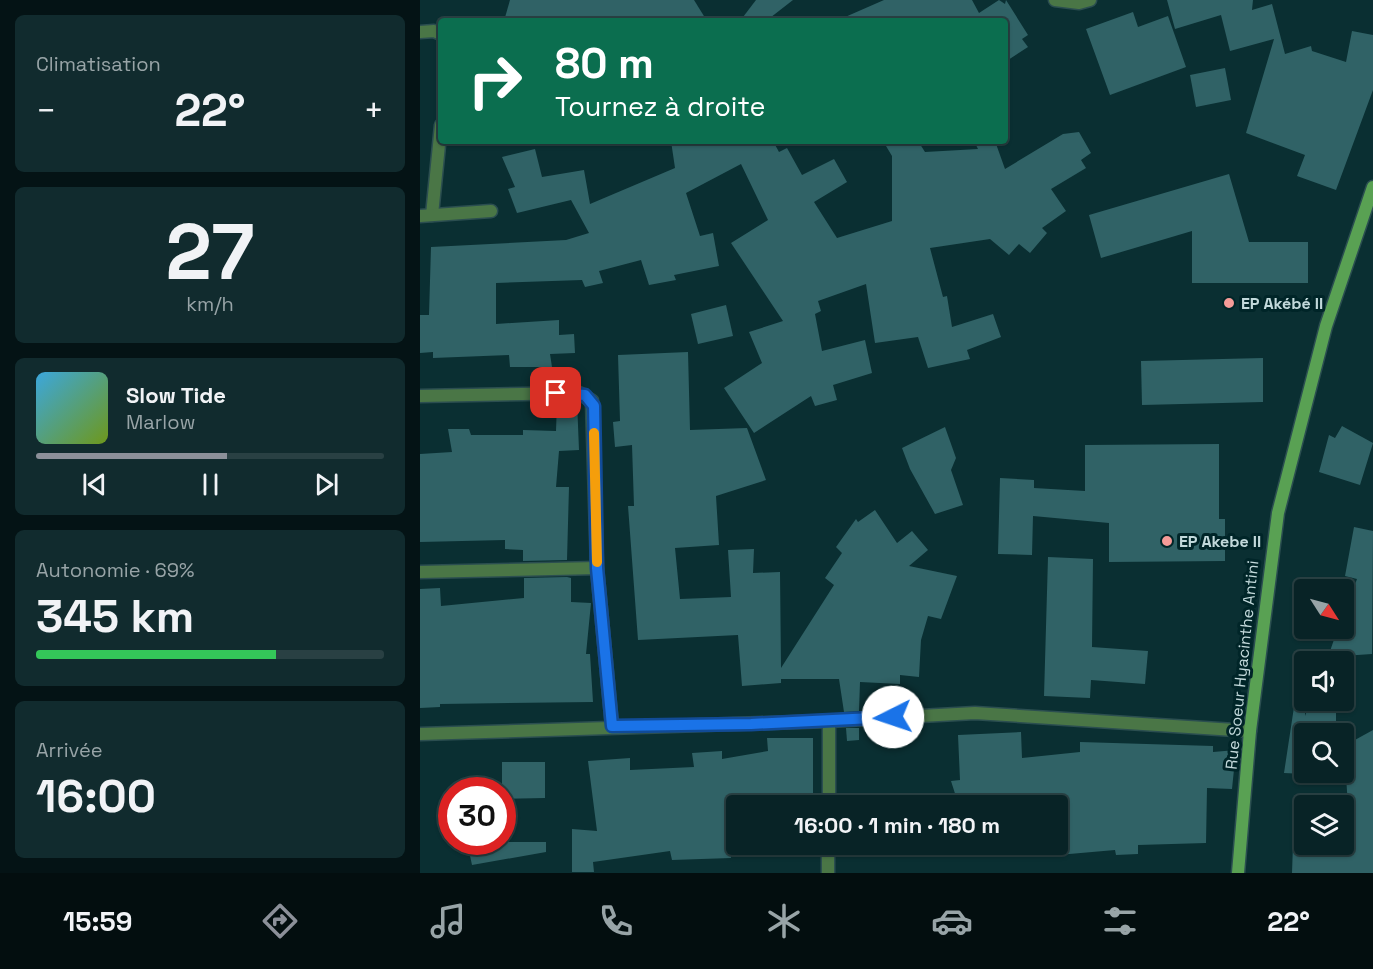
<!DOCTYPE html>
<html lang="fr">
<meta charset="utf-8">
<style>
body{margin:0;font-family:"Space Grotesk",sans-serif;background:#112b2e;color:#f1f3f6;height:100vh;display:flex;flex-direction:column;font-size:22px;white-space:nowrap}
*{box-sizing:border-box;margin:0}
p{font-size:20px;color:#98a4a7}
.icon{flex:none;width:33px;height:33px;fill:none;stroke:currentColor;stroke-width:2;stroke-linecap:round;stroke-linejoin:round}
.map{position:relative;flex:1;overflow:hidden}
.drawer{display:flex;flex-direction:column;gap:15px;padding:15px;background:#041315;width:420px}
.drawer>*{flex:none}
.banner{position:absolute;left:18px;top:18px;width:570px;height:126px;border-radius:6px;box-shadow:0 2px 4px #0004,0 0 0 2px #294043;background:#0b6e4f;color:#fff;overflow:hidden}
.needle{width:39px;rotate:126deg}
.tools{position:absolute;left:874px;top:579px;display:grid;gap:12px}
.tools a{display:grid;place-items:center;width:60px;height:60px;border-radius:6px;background:#082326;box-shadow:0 2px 4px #0004,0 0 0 2px #294043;font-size:30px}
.speed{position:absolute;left:18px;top:777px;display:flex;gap:12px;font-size:30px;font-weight:700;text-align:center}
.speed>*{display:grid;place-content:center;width:78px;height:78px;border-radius:50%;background:#082326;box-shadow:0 2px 4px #0004,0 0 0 2px #294043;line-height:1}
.speed .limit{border:9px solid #d22;background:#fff;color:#111}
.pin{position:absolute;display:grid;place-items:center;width:51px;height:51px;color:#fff;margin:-26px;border-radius:12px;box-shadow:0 3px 9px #0006}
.me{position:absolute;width:66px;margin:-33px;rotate:266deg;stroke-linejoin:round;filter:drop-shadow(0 0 4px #0008)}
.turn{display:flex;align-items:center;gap:21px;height:126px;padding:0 18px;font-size:27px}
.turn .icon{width:78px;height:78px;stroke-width:2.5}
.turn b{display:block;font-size:42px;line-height:51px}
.big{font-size:45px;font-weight:700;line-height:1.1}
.drawer .tile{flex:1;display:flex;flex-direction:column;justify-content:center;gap:9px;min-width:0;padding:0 21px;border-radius:9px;background:#112b2e}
.drawer .dial{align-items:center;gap:0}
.dial b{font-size:78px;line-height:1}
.song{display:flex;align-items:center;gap:18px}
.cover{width:72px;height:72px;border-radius:9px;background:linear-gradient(135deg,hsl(200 70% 55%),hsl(80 70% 35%))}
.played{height:6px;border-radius:3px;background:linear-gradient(90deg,#8c9099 55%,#294043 55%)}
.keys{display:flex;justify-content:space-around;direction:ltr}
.heat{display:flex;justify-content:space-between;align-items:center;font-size:33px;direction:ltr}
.charge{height:9px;border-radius:4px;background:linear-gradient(90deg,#34c759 69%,#294043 0)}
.trip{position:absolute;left:306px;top:795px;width:342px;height:60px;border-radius:6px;background:#082326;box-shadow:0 2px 4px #0004,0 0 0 2px #294043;font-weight:700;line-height:60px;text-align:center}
.tab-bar{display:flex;height:96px;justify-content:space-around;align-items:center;background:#030e0f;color:#98a4a7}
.tab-bar .icon{width:42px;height:42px}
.tab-bar .current{color:#8c9099}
.tab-bar b{font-size:27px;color:#f1f3f6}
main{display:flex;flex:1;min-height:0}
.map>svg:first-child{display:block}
.building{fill:#306266}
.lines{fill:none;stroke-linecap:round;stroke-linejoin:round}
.street-casing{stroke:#2b4e50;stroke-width:15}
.secondary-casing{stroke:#2b4e50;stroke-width:15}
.street{stroke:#4a7646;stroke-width:12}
.secondary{stroke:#59a153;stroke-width:12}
.route-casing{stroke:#114b97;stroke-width:15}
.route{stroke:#1a73e8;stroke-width:10}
.slow{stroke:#f59e0b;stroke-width:10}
.poi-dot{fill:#f59b98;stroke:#002528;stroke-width:2}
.labels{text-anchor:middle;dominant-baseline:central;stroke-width:6;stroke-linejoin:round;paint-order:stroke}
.poi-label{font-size:16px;font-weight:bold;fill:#c2d9db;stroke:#002528;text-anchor:start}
.street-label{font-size:16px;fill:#c2d9db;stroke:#002528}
</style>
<main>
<section class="drawer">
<div class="tile"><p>Climatisation</p>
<div class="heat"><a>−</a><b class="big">22°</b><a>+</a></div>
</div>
<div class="tile dial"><b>27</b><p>km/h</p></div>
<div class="tile">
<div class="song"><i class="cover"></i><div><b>Slow Tide</b><p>Marlow</p></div></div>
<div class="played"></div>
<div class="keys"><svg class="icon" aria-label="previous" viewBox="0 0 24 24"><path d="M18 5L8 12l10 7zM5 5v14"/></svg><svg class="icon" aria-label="pause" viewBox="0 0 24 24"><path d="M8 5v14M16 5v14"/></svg><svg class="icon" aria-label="next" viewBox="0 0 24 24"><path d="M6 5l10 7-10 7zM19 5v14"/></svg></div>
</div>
<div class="tile"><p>Autonomie · 69%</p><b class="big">345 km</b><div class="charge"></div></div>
<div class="tile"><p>Arrivée</p><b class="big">16:00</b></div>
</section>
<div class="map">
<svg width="953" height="873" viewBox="0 0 953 873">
<rect width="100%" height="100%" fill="#0a2f32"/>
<!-- building -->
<g class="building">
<path d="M90,0H274L287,21H84Z"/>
<path d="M336,0H373L346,21H320Z"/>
<path d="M464,0H552L559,13L579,0L585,4L586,0L608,35L602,39L608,47L585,62V21H416Z"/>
<path d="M747,0H833L832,10L852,4L865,54L891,46L892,51L926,62L932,31L953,35V90L916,190L877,176L885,155L826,133L854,39L810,51L801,15L755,29Z"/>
<path d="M713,12L718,27L748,16L766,67L690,95L666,29Z"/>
<path d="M805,68L811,100L776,107L770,75Z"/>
<path d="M659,132L671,153L661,160L666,168L631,189L646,211L622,228L627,233L610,253L599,244L589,255L570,239L510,248L523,297L527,296L532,327L573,314L581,337L547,350L550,359L508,368L498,337L455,343L446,284L398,301L401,311L395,314L402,351L445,340L452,373L413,385L417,400L395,406L391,396L334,433L304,388L342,363L329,332L363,321L311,243L348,220L321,164L266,193L280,236L293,233L299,266L254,275L256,280L229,285L221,260L179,271L183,283L165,287L162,280L76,283V324L139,320V335L154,334L155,353L130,354L132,367H90L89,355L13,358V352L0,353V315H9L11,247L146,240L169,233L151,200L97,213L88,189L95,187L82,157L115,149L122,177L164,170L170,204L255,168L251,141H353L359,152L367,148L382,175L414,159L427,182L394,202L417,238L472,221V156L463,141H498L505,152L558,149L554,141H575L585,169L643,134Z"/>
<path d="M809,174L829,242H888V283H772V231L681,258L669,215Z"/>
<path d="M306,305L313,336L278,344L271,314Z"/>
<path d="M268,352L270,430L327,428L346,480L296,496L299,545L255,548L260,599L311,597L308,550L334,549L333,573L360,572L361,668L414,585L405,578L422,553L416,547L436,519L438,522L455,510L477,543L492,531L508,550L489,566L537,576L521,619L508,616L501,640L499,677L480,675V684L440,682L439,711L424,712L419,679H361V683L322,686L318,635L218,640L208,506H214L212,445L195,447L193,422L200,421L198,355Z"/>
<path d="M843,358V402L722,405L721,361Z"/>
<path d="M157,401L159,450L139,451L136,487H149L147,560L103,561V550L85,549V540L0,542V454L32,452L28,429H49L51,435H103V430L136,431L137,402Z"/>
<path d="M922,426L953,443L940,485L899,472L909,435L915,438Z"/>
<path d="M525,427L536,458L531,470L543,505L515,514L490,469L482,448Z"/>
<path d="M799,444V519H805V561L689,562V523L613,516L612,555L578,554L580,478L614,480V488L665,491V445Z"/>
<path d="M934,527L953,531L952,654L908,657L918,628H924V614L937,579L925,576Z"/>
<path d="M628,557L673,559L672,647L728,651L725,684L671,680L670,698L624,696Z"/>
<path d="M147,577L151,578V602L171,603L166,654H170L173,702L20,704V707L0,708V589L20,588L21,606L104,598V578Z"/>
<path d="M891,700H916V734H885V774L864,773L874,707L885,708V716Z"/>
<path d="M426,728H439V740L427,741Z"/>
<path d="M953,730V873H872L873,844H924V821H929L924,746Z"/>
<path d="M601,732L602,758L660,752V742L793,746V752L816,750L812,789L787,788L786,843L718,845V854L696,855L695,850L638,855V806H539L531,781L540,780L538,735Z"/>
<path d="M347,738H393V801H314V804H307L311,858L252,860L250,851L173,862L174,872H152V829L177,831L168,761L210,758V770L274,767L272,753L302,751V759L348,751Z"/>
<path d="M82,762H125V798L82,799Z"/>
<path d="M47,842H126V852L52,865Z"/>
</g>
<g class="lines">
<!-- street casing -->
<g class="street-casing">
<g id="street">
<path d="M635,0L659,3L670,0"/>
<path d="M0,32L14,31L21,34"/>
<path d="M12,215L21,125"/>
<path d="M0,216L71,211"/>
<path d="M0,396L159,393L172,401L177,568L192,726"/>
<path d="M0,572L177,568"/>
<path d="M0,734L409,721L555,713L830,731"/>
<path d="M409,806V721"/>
<path d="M408,873V844"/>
</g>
</g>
<!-- secondary casing -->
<g class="secondary-casing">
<path id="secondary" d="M818,873L830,731L858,513L906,326L953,187"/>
</g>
<!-- street -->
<use href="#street" class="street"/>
<!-- secondary -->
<use href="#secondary" class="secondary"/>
</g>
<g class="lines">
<!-- route casing -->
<g class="route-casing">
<path id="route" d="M136,393L165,395L174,406L177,568L192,726L331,724L473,717"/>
</g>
<!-- route -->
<use href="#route" class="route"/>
<!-- slow -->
<path class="slow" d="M174,433L177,562"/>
</g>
<!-- markers -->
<g class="poi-dot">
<circle cx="809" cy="303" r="6"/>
<circle cx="747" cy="541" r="6"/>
</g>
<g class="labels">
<!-- poi labels -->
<g class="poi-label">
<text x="821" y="303">EP Akébé II</text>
<text x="759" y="541">EP Akebe II</text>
</g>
<!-- street labels -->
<g class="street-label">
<text transform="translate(822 665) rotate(-84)">Rue Soeur Hyacinthe Antini</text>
</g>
</g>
</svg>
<div class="tools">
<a><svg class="needle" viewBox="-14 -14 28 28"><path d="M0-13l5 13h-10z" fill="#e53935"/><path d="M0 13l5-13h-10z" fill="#98a4a7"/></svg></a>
<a><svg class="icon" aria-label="sound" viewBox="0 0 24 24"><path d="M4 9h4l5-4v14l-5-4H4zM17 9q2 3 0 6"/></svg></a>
<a><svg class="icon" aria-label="search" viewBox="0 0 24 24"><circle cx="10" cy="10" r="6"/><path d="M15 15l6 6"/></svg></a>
<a><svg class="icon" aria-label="layers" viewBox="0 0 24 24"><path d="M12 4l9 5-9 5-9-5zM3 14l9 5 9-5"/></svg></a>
</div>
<div class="speed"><div class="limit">30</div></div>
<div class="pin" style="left:136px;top:393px;background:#d93025"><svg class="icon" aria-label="arrive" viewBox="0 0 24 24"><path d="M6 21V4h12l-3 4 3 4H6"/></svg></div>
<svg class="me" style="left:473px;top:717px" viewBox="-20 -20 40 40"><circle r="19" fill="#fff"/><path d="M0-13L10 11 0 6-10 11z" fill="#1a73e8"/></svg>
<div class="trip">16:00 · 1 min · 180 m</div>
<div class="banner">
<div class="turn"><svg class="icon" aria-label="right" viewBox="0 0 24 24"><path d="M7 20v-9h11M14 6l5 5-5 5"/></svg><div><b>80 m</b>Tournez à droite</div></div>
</div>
</div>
</main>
<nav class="tab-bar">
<b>15:59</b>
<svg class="icon current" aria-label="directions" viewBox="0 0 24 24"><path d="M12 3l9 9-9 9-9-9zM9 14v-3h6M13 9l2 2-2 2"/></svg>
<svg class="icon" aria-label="music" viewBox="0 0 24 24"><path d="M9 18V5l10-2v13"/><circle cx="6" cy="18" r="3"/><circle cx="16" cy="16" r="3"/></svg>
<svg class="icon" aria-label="phone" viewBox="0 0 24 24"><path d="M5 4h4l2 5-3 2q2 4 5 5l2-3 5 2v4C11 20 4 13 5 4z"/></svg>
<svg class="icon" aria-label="climate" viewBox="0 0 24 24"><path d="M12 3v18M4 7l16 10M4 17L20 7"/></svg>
<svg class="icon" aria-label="car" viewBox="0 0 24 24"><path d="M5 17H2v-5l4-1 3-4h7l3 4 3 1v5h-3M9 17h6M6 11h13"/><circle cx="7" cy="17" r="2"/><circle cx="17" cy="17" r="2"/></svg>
<svg class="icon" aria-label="filters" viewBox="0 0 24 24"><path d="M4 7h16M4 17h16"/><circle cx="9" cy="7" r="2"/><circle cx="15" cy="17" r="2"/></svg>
<b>22°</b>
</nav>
